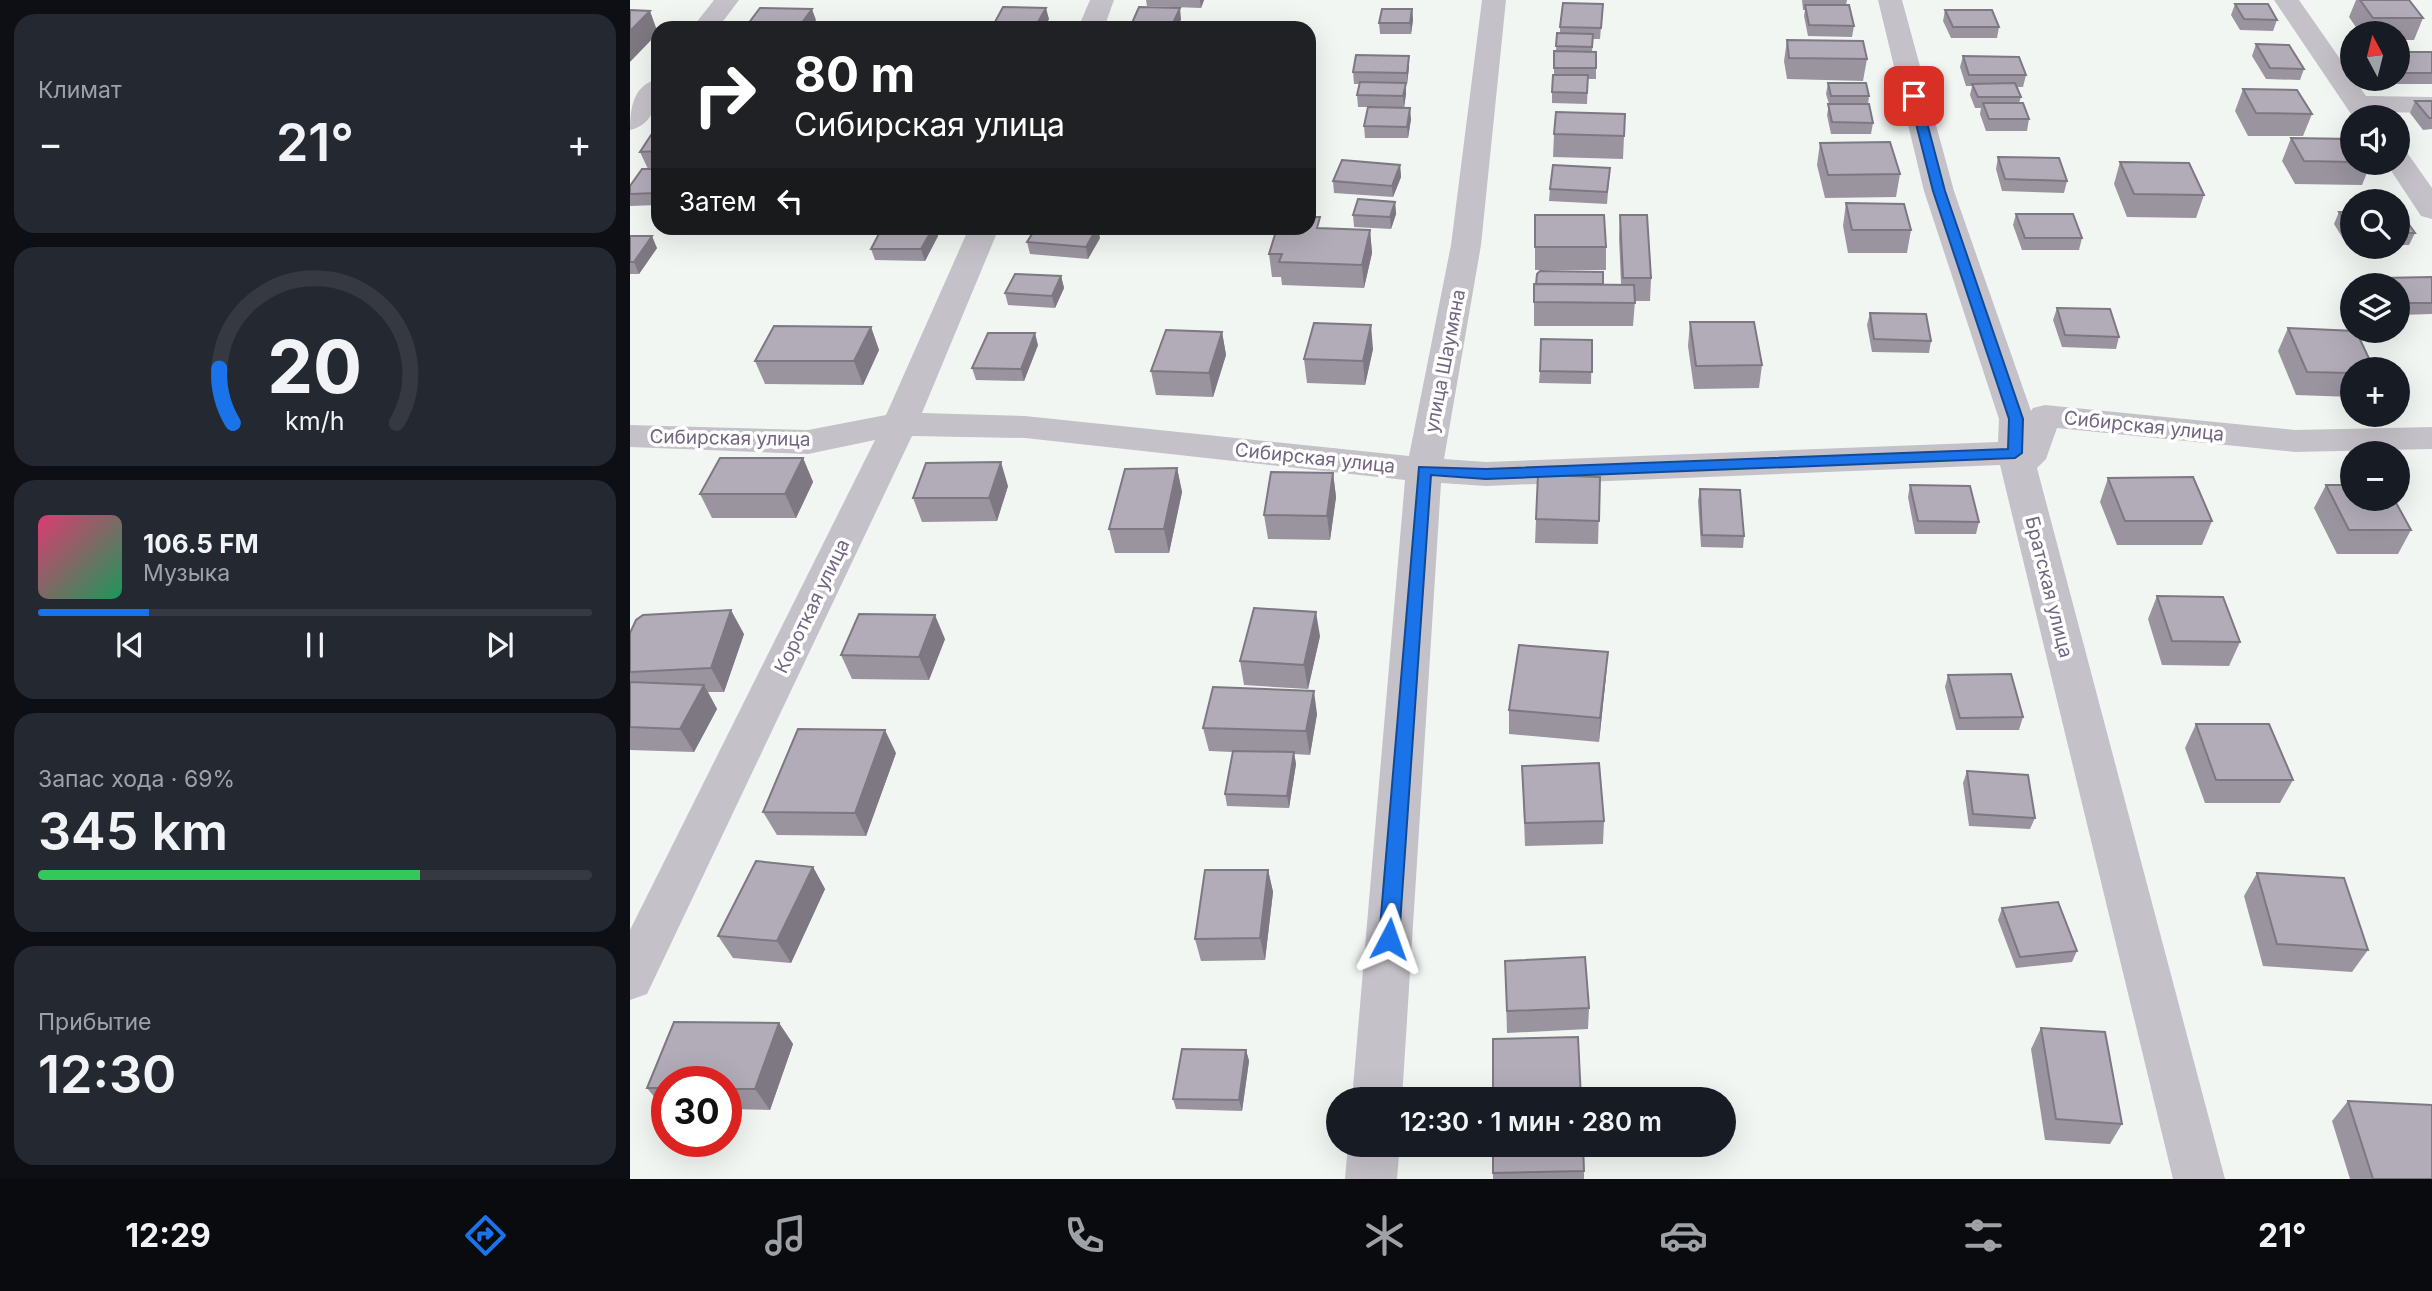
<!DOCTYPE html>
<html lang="ru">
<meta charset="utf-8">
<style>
body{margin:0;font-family:Inter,sans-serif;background:#242831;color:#f1f3f6;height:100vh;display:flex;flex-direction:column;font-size:26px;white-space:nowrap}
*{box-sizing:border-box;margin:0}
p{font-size:23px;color:#9ea1a6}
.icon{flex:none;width:38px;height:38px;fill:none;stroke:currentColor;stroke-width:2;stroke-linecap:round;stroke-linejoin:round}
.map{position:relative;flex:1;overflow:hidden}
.sheet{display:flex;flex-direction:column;gap:14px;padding:14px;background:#0d0f14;width:630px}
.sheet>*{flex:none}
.hud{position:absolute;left:21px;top:21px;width:665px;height:214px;border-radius:21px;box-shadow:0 7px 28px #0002;background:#202124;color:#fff;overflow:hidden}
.needle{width:46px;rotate:353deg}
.buttons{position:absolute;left:1710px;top:21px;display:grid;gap:14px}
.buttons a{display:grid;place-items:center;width:70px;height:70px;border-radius:50%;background:#171b24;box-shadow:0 7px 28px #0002;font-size:35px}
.speed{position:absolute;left:21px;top:1066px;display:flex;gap:14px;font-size:35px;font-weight:700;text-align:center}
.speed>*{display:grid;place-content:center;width:91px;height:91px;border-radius:50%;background:#171b24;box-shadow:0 7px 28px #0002;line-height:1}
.speed .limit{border:10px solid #d22;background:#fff;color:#111}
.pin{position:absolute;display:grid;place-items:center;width:60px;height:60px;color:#fff;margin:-30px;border-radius:14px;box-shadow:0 4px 10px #0006}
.me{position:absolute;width:77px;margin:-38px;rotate:4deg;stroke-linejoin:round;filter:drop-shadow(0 0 5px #0008)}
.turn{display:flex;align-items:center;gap:24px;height:147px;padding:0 28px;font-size:32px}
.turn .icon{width:91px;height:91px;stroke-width:2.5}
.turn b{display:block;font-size:49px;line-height:60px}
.then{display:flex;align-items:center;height:66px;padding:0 28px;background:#0003;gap:14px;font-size:26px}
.big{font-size:52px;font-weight:600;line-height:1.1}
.sheet .tile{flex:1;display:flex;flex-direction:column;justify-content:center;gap:10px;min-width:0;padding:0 24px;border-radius:21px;background:#242831}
.sheet .dial{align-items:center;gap:0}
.dial svg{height:182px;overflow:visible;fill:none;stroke:#363941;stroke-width:7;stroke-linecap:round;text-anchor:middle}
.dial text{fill:#f1f3f6;stroke:none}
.song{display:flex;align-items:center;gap:21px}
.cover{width:84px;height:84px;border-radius:10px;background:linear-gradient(135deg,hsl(340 70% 55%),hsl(150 70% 35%))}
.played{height:7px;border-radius:4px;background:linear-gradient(90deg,#1a73e8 20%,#363941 20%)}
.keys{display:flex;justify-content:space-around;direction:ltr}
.heat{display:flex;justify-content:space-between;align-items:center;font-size:38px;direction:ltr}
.charge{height:10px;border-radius:5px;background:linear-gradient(90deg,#34c759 69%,#363941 0)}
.trip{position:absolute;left:696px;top:1087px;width:410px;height:70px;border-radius:35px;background:#171b24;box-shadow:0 7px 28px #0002;font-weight:600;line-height:70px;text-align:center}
.dock{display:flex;height:112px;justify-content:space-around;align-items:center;background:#090b0e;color:#9ea1a6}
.dock .icon{width:49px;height:49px}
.dock .active{color:#1a73e8}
.dock b{font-size:32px;color:#f1f3f6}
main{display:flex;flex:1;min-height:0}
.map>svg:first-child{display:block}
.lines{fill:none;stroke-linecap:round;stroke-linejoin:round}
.minor{fill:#c5c1c8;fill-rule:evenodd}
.wall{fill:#99949e}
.shaded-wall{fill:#7d7881}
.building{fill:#b2acb8;stroke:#7d7881;stroke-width:2}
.route{fill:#1a73e8;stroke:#114b97;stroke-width:2}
.labels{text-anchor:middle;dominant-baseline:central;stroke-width:7;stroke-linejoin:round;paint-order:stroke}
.street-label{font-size:19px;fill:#746682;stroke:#fff}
</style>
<main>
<section class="sheet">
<div class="tile"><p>Климат</p>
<div class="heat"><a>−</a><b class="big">21°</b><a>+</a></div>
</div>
<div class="tile dial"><svg viewBox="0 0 100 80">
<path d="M14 69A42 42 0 1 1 86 69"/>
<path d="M14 69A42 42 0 0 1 8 45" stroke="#1a73e8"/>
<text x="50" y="56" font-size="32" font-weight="700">20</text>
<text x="50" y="72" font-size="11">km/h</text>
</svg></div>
<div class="tile">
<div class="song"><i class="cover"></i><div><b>106.5 FM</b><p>Музыка</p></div></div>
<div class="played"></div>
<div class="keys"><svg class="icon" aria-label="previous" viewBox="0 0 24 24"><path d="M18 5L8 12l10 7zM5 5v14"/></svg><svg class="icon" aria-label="pause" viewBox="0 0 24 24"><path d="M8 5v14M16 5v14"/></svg><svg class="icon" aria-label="next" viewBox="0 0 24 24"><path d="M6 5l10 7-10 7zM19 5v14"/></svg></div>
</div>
<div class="tile"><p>Запас хода · 69%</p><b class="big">345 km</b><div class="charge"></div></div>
<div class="tile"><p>Прибытие</p><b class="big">12:30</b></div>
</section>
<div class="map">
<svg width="1802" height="1179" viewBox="0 0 1802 1179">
<rect width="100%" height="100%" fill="#f2f6f3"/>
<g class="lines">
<!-- minor -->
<g class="minor">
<path d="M84,0H109L88,28H62Z"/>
<path d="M460,0H484L474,28H448Z"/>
<path d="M852,0H876L851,245L814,459L856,462L1368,442L1369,419L1294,191L1248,0H1272L1324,191L1401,411L1403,408L1415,405L1665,430L1802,427V449L1665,452L1427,428L1416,459L1407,468L1595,1179H1543L1370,465L856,486L811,483L772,1099H722L775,480L395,438L282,436L17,994L0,1000V930L245,440L178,454L0,447V425L178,430L256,415L339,228H369L292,413L395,416L779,456L821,245Z"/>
<path d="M1644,0H1669L1736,96L1802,97V113L1748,112L1751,117H1723Z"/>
<path d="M28,79C28,101 25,124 0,130C0,108 3,85 28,79Z"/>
<path d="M1768,151L1778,154L1802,188V219L1791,216L1756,163H1768Z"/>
<path d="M718,1144H770L767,1179H715Z"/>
</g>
</g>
<!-- wall -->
<g class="wall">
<path d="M516,0H574L571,8L517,6Z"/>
<path d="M1172,0H1217L1216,5L1224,26L1222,37L1178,36L1174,16L1175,10H1173Z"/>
<path d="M1726,0H1779L1793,18L1784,40H1768V33H1730L1719,17Z"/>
<path d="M1605,4L1647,20L1643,31L1610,30L1601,15Z"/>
<path d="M782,9L783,20L781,34H750L749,23Z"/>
<path d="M1315,10L1369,27L1367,38H1321L1313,21Z"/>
<path d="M972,15L970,39H963L962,52H966V79H958L957,104L922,103V92L924,75V51H926L927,33H930V27Z"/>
<path d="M419,19L414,28H366L365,22Z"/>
<path d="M551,19L548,28H503L502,23Z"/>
<path d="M1157,40L1237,59L1233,81L1157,79L1154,61Z"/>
<path d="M1626,44L1674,69L1670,80L1636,79L1622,56Z"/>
<path d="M1768,52H1802V84H1765L1761,79H1768Z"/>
<path d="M779,56V67L777,84H776V94L774,107L781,119L778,138H735L734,126L738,107H728L727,95L730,84H724L723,72Z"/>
<path d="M1333,56L1396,75L1393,87H1386L1391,97L1389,103L1399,119L1397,131H1356L1350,114L1351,108H1345L1340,95L1342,86H1336L1330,67Z"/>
<path d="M1198,83L1239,96L1238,104L1243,123L1241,134H1201L1197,115L1199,104L1196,94Z"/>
<path d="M1613,89L1682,114L1673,136H1618L1605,111Z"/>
<path d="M1785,101H1802V129L1793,130L1780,113Z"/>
<path d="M995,114L993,159L923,157L924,134Z"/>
<path d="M28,126V205L0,206V186L18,169L10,152Z"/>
<path d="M1661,138L1722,139V163H1741L1732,185L1665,184L1652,161Z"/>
<path d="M1190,143L1270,174L1266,197L1195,198L1187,165Z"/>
<path d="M1368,157L1437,181L1434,193L1372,191L1366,169Z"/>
<path d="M1490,162L1574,195L1566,218L1497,217L1484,184Z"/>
<path d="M770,165L771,177L763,197L704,193L703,181Z"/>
<path d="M980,168L977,204L919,201L920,189Z"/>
<path d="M765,202L766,214L761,229L724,227L723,215Z"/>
<path d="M1216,203L1281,230L1277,253H1218L1213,226Z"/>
<path d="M1709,212H1722V245H1717L1704,224Z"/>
<path d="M1768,212L1785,233L1779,245H1768Z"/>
<path d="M1386,214L1452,238L1449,250H1392L1383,225Z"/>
<path d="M905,215L976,247V270H905Z"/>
<path d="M990,215L1021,278L1020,301H1005L1003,326H904V284H991L989,238Z"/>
<path d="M252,228H306L308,236L295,261L245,260L241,249Z"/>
<path d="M691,228L740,230L742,253L734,288L652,285L651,277H642L639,254Z"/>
<path d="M0,236L27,248L9,274H0Z"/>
<path d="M470,238L458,259L400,254L397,242Z"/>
<path d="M431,276L434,288L425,308L378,305L375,293Z"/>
<path d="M1802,277V314L1768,315V285H1747L1751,278Z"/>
<path d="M1427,308L1489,337L1486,349L1432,347L1423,320Z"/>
<path d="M1240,313L1301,341L1299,353L1242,352L1237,325Z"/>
<path d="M1060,322L1132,365L1129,388L1064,389L1058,346Z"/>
<path d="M241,327L249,350L233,385L135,384L125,361Z"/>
<path d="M1658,328L1722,369V397L1666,395L1648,351Z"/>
<path d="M592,332L596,355L583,397L526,395L521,371Z"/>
<path d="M962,340L961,384L909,383L910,371Z"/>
<path d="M408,345L394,381L346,380L342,368Z"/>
<path d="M743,349L735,385L677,383L674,359Z"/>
<path d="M173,458L183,482L166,518H82L70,494Z"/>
<path d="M547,468L552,492L539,553H485L479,529Z"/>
<path d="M703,473L706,497L700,540L638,539L634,515Z"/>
<path d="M970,477L968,544L905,543L906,519Z"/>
<path d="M1478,478L1582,521L1572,545H1487L1470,502Z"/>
<path d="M1280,485L1349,522L1346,534H1285L1278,497Z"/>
<path d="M1696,485L1781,530L1768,554H1707L1684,508Z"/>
<path d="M378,486L367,521L292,522L283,498Z"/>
<path d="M1070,489L1114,536L1113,548L1071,547L1068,501Z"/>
<path d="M1527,596L1610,642L1599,666L1532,665L1518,619Z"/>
<path d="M0,633L114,634L94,692H78L87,709L64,752L0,750Z"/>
<path d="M690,636L678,689L614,685L610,661Z"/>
<path d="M315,639L299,680L222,679L211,655Z"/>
<path d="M1318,675L1393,717L1389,730H1326L1315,687Z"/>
<path d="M976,676L969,742L879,734V710Z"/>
<path d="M687,714L680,755L664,754L666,764L659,808L597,806L595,794L603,752L579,751L573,728Z"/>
<path d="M1566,724L1663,780L1650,803H1575L1555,748Z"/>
<path d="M266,753L236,836L147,835L133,812Z"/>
<path d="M892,766L974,821L973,844L895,846Z"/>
<path d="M1337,771L1405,818L1400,829L1339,826L1333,783Z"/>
<path d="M183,867L195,889L161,963L103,958L88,936Z"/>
<path d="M638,870L643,892L635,960L571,961L565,939Z"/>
<path d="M1627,873L1738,950L1722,972L1633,966L1614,896Z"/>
<path d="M1372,908L1447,951L1442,962L1386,968L1368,920Z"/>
<path d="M875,961L959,1008L958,1029L877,1033Z"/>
<path d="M149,1023L163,1044L140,1110L96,1109V1082H37V1109H34L17,1088Z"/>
<path d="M1411,1028L1492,1124L1480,1144L1415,1140L1401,1049Z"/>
<path d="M616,1050L619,1061L612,1111L546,1109L543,1099Z"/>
<path d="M1718,1101L1802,1179H1720L1702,1121Z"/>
<path d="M863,1144L954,1171V1179H863Z"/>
</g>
<!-- shaded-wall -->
<g class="shaded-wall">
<path d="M570,0H574L571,8Z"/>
<path d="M416,8L419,19L414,28H409L408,22Z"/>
<path d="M550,8L551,19L548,28H544L543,23Z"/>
<path d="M182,9L186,20L180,28H168Z"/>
<path d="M782,9L783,20L781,34L780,23Z"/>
<path d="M20,11L28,33L0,62V31Z"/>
<path d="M779,56V67L777,84V73Z"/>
<path d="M776,83V94L774,108L773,96Z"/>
<path d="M780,108L781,119L778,138L777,127Z"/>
<path d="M770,165L771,177L763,197L762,186Z"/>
<path d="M765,202L766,214L761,229L760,217Z"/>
<path d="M303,228H306L308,236L295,261L291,249Z"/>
<path d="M467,228H468L470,238L458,259L456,247Z"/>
<path d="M740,230L742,253L734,288L732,265Z"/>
<path d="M22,236L27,248L9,274L4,262Z"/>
<path d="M431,276L434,288L425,308L422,296Z"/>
<path d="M741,325L743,349L735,385L733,361Z"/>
<path d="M241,327L249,350L233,385L224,361Z"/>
<path d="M592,332L596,355L583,397L579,373Z"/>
<path d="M405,333L408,345L394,381L391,369Z"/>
<path d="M173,458L183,482L166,518L155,494Z"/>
<path d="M371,462L378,486L367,521L359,498Z"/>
<path d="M547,468L552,492L539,553L534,529Z"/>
<path d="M703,473L706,497L700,540L697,516Z"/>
<path d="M101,610L114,634L94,692L81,668Z"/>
<path d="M686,612L690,636L678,689L674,665Z"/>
<path d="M305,615L315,639L299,680L289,657Z"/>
<path d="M978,652L976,676L969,742L970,718Z"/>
<path d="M74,685L87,709L64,752L50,729Z"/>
<path d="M684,691L687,714L680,755L676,731Z"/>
<path d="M255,730L266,753L236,836L225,813Z"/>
<path d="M664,752L666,764L659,808L657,796Z"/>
<path d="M183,867L195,889L161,963L147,941Z"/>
<path d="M638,870L643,892L635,960L630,938Z"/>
<path d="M149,1023L163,1044L140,1110L125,1089Z"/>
<path d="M616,1050L619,1061L612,1111L609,1100Z"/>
</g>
<!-- building -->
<g class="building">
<path d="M1730,0H1779L1793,18H1743Z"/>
<path d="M933,3L973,4L971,28L930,27Z"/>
<path d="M1605,4H1638L1647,20L1614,19Z"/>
<path d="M1175,5H1219L1224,26L1179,25Z"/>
<path d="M373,7L416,8L408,22H365Z"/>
<path d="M509,7L550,8L543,23H502Z"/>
<path d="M130,8L182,9L168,28H115Z"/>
<path d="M752,9H782L780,23H749Z"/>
<path d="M0,10L20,11L0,31Z"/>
<path d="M1315,10H1362L1369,27H1323Z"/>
<path d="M927,33L963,34L962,47L926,46Z"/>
<path d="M1157,40L1233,41L1237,59L1159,58Z"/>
<path d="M1626,44L1659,45L1674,69L1640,68Z"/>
<path d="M924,51L966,52V68H924Z"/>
<path d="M1768,52H1802V73H1770L1768,69Z"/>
<path d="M726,55L779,56L777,73L723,72Z"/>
<path d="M1333,56L1389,57L1396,75H1339Z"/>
<path d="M923,75H958L957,93L922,92Z"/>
<path d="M730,82L776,83L773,96L727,95Z"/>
<path d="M1198,83H1236L1239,96H1201Z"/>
<path d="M1385,83L1391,97H1348L1342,84Z"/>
<path d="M1613,89L1667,90L1682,114L1626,113Z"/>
<path d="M1785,101H1802V118H1799Z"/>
<path d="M1353,103H1393L1399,119H1359Z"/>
<path d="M1198,104H1239L1243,123L1202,122Z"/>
<path d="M738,107L780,108L777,127L734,126Z"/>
<path d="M926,112L995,114L994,136L924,134Z"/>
<path d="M27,126L28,151L10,152Z"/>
<path d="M1661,138L1722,139V162L1674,161Z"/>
<path d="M1260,142L1270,174L1198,175L1190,143Z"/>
<path d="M1368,157L1429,158L1437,181L1375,179Z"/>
<path d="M712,160L770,165L762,186L703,181Z"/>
<path d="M1490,162L1559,163L1574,195L1504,194Z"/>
<path d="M923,165L980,168L977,192L920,189Z"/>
<path d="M12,169H28V193L0,194V186Z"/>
<path d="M728,199L765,202L760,217L723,215Z"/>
<path d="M1216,203L1274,204L1281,230H1222Z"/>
<path d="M1709,212H1722V233Z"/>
<path d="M1768,212H1770L1785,233H1768Z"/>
<path d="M1386,214H1443L1452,238H1395Z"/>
<path d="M905,215H974L976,247H905Z"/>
<path d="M990,215H1017L1021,278H993Z"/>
<path d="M679,217H690L687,228L740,230L732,265L649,262L652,254H639L647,228H679Z"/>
<path d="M252,228H303L291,249H241Z"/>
<path d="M406,228H467L456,247L397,242Z"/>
<path d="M0,236H22L4,262H0Z"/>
<path d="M910,271L973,272V284H906L907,274Z"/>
<path d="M385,274L431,276L422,296L375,293Z"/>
<path d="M1802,277V303H1768V285H1756L1751,278Z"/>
<path d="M904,284L1004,285L1005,303L904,302Z"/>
<path d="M1427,308L1480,309L1489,337L1435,335Z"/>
<path d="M1240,313L1296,314L1301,341L1244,339Z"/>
<path d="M1060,322H1124L1132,365L1066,366Z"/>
<path d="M684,323L741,325L733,361L674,359Z"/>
<path d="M144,326L241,327L224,361H125Z"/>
<path d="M1658,328L1726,331L1744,369H1722V373L1677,372Z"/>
<path d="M536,330L592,332L579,373L521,371Z"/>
<path d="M358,333H405L391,369L342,368Z"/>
<path d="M911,339L962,340V372L910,371Z"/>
<path d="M90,458H173L155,494H70Z"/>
<path d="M371,462L359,498H283L296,463Z"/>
<path d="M547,468L534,529H479L495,469Z"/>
<path d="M641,472L703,473L697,516L634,515Z"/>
<path d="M908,475L970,477L969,521L906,519Z"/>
<path d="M1563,477L1582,521H1495L1478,478Z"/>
<path d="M1280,485L1340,486L1349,522L1288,521Z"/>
<path d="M1696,485H1722V499H1764L1781,530H1719Z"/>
<path d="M1070,489L1110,490L1114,536L1072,535Z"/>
<path d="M1527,596L1593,597L1610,642L1542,641Z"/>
<path d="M624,608L686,612L674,665L610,661Z"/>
<path d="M101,610L81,668L0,672V633L6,620L13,615Z"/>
<path d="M229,614L305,615L289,657L211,655Z"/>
<path d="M889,645L978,652L970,718L879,710Z"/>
<path d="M1381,674L1393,717L1330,718L1318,675Z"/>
<path d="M0,682L74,685L50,729L0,727Z"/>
<path d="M583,687L684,691L676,731L573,728Z"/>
<path d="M1566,724H1639L1663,780H1586Z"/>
<path d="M168,729L255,730L225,813L133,812Z"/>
<path d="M603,751L664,752L657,796L595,794Z"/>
<path d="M969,763L974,821L895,823L892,766Z"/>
<path d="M1337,771L1398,775L1405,818L1343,814Z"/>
<path d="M126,861L183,867L147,941L88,936Z"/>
<path d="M575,870H638L630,938L565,939Z"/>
<path d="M1627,873L1714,878L1738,950L1647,944Z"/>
<path d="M1428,902L1447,951L1390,957L1372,908Z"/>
<path d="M955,957L959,1008L877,1011L875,961Z"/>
<path d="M44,1022L149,1023L125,1089H96V1082H37V1088H17Z"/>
<path d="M1411,1028L1475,1032L1492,1124L1426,1119Z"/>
<path d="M948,1037L951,1099H863V1039Z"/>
<path d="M552,1049L616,1050L609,1100L543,1099Z"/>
<path d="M1718,1101L1802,1105V1179H1743Z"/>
<path d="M863,1144H953L954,1171L863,1173Z"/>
</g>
<!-- route -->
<path class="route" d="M1284,92L1290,96L1315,191L1393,419L1392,453L1385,458L856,479L801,475L769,939L766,944L759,947L752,944L749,939L789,467L856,469L1378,449L1379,419L1303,191L1279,96Z"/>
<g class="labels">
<!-- street labels -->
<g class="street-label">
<text transform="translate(815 361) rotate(-79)">улица Шаумяна</text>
<text transform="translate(1514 426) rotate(6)">Сибирская улица</text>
<text transform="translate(100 438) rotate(1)">Сибирская улица</text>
<text transform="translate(685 458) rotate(6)">Сибирская улица</text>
<text transform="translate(1419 587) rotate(76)">Братская улица</text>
<text transform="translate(182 606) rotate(-64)">Короткая улица</text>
</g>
</g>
</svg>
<div class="buttons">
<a><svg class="needle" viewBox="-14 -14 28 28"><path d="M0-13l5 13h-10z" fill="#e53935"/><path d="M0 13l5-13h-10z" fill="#9ea1a6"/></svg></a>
<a><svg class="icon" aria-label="sound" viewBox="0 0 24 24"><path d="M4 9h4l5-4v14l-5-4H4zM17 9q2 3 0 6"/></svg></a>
<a><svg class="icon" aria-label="search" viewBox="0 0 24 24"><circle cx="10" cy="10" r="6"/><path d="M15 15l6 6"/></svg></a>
<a><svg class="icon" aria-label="layers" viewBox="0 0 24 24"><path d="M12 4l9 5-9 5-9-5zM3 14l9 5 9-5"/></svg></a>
<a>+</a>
<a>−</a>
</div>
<div class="speed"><div class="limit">30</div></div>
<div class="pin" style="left:1284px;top:96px;background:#d93025"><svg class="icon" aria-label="arrive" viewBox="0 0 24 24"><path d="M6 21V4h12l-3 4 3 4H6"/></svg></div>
<svg class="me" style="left:759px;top:939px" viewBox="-20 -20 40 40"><path d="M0-17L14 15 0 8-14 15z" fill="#1a73e8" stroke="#fff" stroke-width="4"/></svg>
<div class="trip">12:30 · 1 мин · 280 m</div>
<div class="hud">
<div class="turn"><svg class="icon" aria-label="right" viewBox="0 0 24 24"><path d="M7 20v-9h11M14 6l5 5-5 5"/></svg><div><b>80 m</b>Сибирская улица</div></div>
<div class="then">Затем<svg class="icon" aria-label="left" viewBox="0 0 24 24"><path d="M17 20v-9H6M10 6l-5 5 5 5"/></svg></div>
</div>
</div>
</main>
<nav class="dock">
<b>12:29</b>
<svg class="icon active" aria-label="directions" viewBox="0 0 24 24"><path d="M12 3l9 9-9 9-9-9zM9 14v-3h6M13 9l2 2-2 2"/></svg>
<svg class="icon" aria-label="music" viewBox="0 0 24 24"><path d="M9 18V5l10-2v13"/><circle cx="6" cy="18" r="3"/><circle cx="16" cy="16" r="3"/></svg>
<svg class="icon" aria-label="phone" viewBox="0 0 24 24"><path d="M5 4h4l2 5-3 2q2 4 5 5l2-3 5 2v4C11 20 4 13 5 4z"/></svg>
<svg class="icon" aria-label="climate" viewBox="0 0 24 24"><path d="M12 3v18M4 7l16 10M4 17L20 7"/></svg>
<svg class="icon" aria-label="car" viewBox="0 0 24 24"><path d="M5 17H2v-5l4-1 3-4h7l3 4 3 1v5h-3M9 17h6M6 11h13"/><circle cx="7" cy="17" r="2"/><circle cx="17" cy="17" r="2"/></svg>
<svg class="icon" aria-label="filters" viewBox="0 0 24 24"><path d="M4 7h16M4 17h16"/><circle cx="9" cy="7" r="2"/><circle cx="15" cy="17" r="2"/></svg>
<b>21°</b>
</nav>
